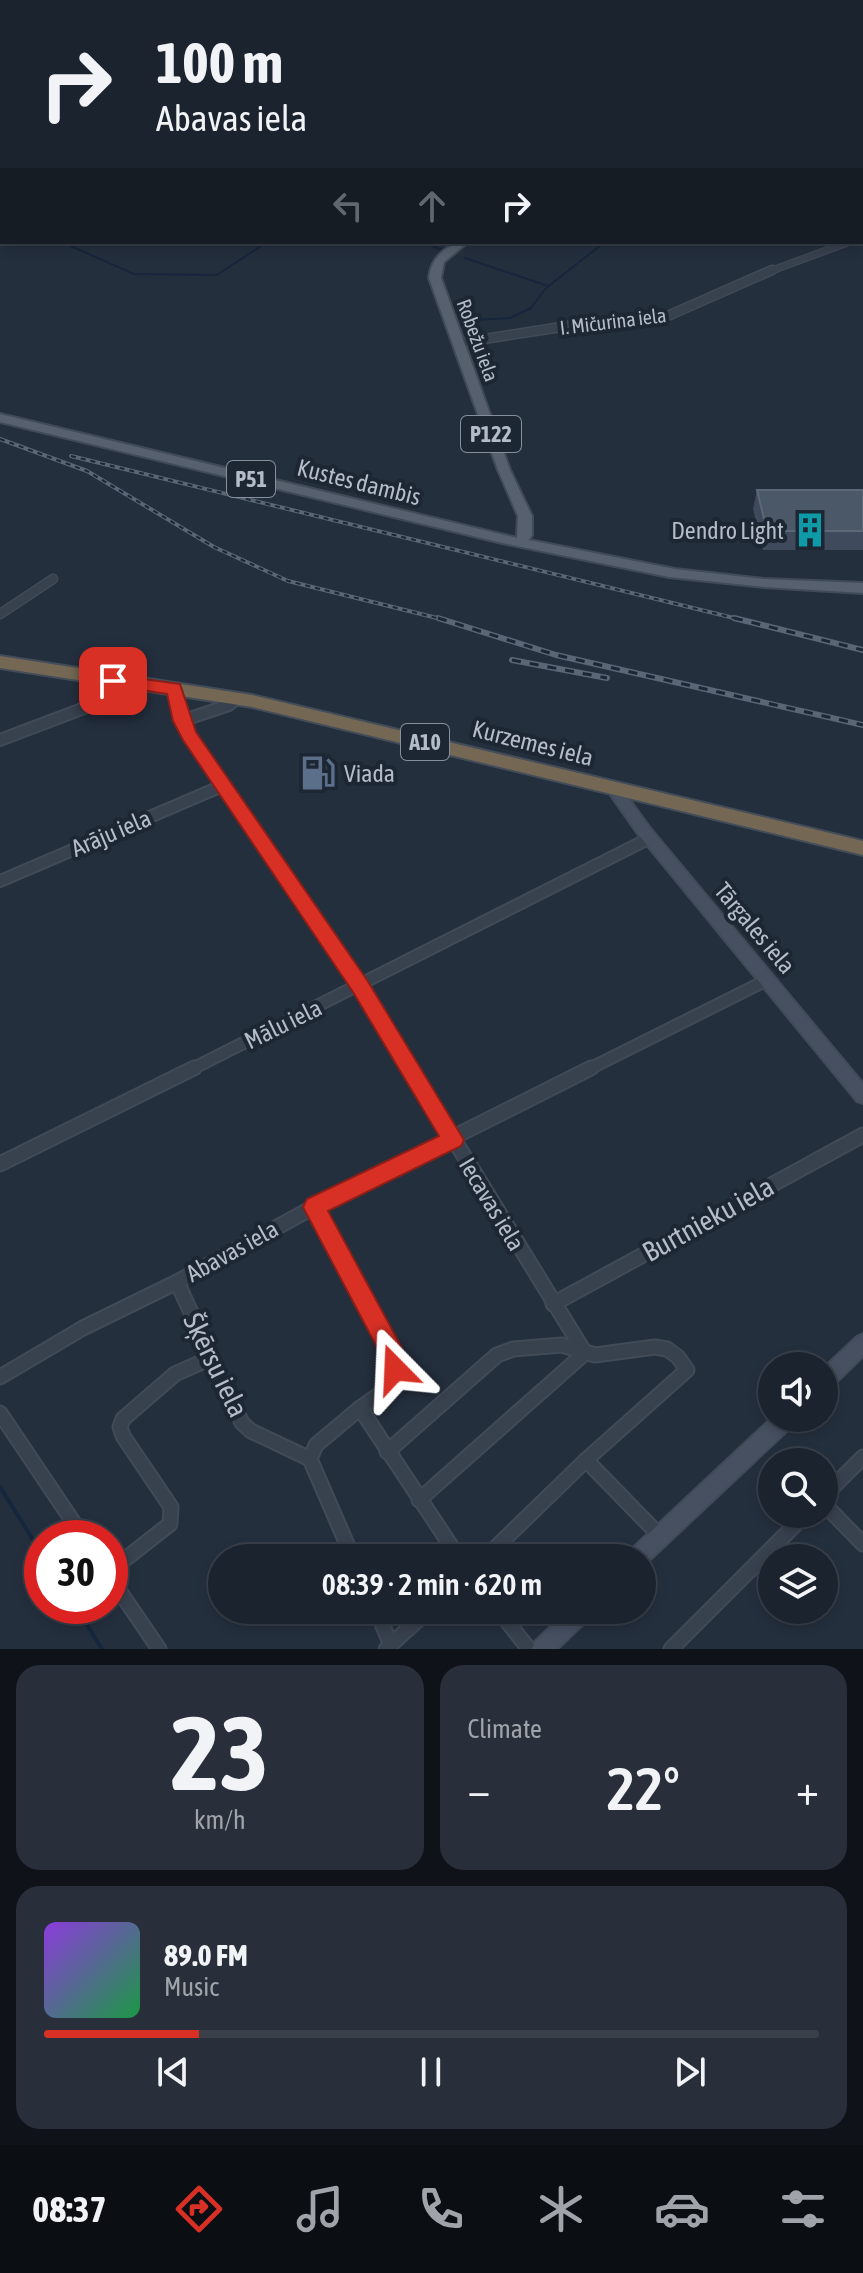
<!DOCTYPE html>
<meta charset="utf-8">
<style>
body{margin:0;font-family:"Asap Condensed",sans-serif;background:#282f3a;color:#f1f3f6;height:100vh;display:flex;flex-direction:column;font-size:30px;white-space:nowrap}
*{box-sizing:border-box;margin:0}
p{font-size:26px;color:#a0a4aa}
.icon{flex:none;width:44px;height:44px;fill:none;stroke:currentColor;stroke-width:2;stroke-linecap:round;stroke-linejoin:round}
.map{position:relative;height:1649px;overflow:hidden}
.details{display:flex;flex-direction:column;gap:16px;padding:16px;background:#0f1319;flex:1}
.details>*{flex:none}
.guide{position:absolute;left:0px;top:0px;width:864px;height:244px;box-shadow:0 4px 12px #0003,0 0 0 2px #39404a;background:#1b232e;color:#f1f3f6;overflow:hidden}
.fabs{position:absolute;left:758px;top:1352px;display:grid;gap:16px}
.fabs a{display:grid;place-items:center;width:80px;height:80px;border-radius:50%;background:#1b232e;box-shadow:0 4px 12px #0003,0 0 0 2px #39404a;font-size:40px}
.speed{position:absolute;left:24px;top:1520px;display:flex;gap:16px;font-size:40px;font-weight:700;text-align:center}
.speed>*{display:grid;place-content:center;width:104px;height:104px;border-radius:50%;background:#1b232e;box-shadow:0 4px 12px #0003,0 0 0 2px #39404a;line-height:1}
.speed .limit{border:12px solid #d22;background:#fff;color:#111}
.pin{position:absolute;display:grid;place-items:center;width:68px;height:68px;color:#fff;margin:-34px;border-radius:16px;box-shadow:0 4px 12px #0006}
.me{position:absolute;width:88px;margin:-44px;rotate:339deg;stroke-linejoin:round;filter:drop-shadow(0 0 6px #0008)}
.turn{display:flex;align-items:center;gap:28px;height:168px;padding:0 24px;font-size:36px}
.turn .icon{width:104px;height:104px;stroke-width:2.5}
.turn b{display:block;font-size:56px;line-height:68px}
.lanes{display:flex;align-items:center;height:76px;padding:0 24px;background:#0003;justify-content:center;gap:40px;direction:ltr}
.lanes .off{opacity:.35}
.big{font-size:60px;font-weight:600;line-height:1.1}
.details .card{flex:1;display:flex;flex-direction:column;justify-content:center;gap:12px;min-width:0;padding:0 28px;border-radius:24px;background:#282f3a}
.details .dial{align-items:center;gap:0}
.dial b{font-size:104px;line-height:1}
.song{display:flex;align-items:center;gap:24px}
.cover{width:96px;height:96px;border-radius:12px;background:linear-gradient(135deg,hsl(270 70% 55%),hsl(140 70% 35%))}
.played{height:8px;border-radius:4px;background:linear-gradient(90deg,#d93025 20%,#39404a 20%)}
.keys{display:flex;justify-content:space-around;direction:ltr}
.heat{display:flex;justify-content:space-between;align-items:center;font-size:44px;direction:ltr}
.details .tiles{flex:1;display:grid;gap:16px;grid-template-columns:1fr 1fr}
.card:last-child{grid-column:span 2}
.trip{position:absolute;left:208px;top:1544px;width:448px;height:80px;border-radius:40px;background:#1b232e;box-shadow:0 4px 12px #0003,0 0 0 2px #39404a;font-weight:600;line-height:80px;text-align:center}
.dock{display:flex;height:128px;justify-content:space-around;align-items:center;background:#0b0e12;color:#a0a4aa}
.dock .icon{width:56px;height:56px}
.dock .on{color:#d93025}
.dock b{font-size:36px;color:#f1f3f6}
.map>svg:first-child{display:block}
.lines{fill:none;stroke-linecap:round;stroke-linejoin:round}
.stream-far1{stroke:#17263c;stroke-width:2}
.stream{stroke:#17263c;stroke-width:4}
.street-far3-casing{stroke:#414a57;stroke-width:8}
.street-far2-casing{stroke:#414a57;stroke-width:11}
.street-far1-casing{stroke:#414a57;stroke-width:14}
.street-casing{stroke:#414a57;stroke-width:17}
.secondary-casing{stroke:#414a57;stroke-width:4}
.primary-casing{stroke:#414a57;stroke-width:4}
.highway-casing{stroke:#434c59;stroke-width:4}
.street-far3{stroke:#38414e;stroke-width:6}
.street-far2{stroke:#38414e;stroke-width:8}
.street-far1{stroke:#38414e;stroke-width:10}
.street{stroke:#38414e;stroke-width:13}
.secondary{fill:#465061;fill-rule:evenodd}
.primary{fill:#56606e;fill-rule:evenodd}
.highway{fill:#746855;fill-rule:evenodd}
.rail-far1-casing{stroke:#5a6575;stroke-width:4}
.rail-casing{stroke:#5a6575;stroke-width:6}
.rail-far1{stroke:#1d2633;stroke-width:2;stroke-dasharray:5;stroke-linecap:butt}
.rail{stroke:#1d2633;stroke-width:3;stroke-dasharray:9;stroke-linecap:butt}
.wall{fill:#3f4b5c}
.shaded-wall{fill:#2f3b4b}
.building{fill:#4b5868;stroke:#5c6777;stroke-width:2}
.route{fill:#d93025;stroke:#8d1f18;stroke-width:2}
.labels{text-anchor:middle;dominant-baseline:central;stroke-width:8;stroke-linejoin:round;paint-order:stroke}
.far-street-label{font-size:20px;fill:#b4bcc9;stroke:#1d2633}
.shield{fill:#1d2633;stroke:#878f9c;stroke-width:2}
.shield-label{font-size:22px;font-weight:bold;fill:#b4bcc9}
.street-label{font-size:24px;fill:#b4bcc9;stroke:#1d2633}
.poi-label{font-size:24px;fill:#b4bcc9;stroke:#1d2633;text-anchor:end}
.near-street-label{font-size:28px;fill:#b4bcc9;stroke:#1d2633}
</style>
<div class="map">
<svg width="863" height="1649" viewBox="0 0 863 1649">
<rect width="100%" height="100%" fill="#242f3e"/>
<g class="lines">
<!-- stream-far1 -->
<g class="stream-far1">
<path d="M859,0H863"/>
<path d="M248,2L262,0"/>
<path d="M62,242L134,274L217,275L267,242"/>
<path d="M422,242L445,251"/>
<path d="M465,258L548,286"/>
<path d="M461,321L510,318L531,308L546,288L605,242"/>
</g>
<!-- stream -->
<g class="stream">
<path d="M0,1487L42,1554"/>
<path d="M75,1606L102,1649"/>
</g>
<!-- street-far3 casing -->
<g class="street-far3-casing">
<path id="street-far3" d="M768,272L849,242"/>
</g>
<!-- street-far2 casing -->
<g class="street-far2-casing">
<g id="street-far2">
<path d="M458,343L581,324L663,318L772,270"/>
<path d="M0,614L53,579"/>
</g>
</g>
<!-- street-far1 casing -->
<g class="street-far1-casing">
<g id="street-far1">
<path d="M174,689L181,721L189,736L360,986L412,1070"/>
<path d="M181,721L229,705L236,699"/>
<path d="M0,740L87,707L98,700L113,681"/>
<path d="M0,881L222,786"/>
<path d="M190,1070L650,838"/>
<path d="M587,1070L767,980"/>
</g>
</g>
<!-- street casing -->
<g class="street-casing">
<g id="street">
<path d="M410,1068L585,1353L419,1500"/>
<path d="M0,1164L194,1068"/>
<path d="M314,1207L390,1348C398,1383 388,1389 360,1408"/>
<path d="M177,1282L242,1423L251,1431L310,1459"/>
<path d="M553,1304L863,1135"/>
<path d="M0,1377L83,1328L177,1282L314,1207L591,1068"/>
<path d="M0,1413L84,1538"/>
<path d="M387,1452L497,1355L513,1349L562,1345L595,1355L655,1347L667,1349L678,1357L687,1370L586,1460L485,1558"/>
<path d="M586,1460L660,1536"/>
<path d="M824,1496L863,1457"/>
<path d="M824,1504L863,1544"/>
<path d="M353,1558L310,1459L316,1445L360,1408L459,1558"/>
<path d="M110,1571L170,1524L171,1507L123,1436L120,1427L123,1419L175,1374L211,1358"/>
<path d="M110,1577L159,1649"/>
<path d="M376,1610L391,1645"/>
<path d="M498,1610L529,1649"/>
<path d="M386,1649L429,1610"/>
<path d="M671,1649L806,1514"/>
</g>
</g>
<!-- secondary casing -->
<g class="secondary-casing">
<g id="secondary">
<path d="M613,783L618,784L649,827L863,1084V1103L857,1101L639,835L606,788Z"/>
<path d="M863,1334V1356L831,1387L824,1390V1368L857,1337Z"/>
<path d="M772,1418H795L793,1425L644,1565L642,1566V1558H627L630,1551Z"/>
<path d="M568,1610H593L590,1617L557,1649H532L535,1642Z"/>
</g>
</g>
<!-- primary casing -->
<g class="primary-casing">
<path id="primary" d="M468,242L444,262L441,278L510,470L532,516V535L529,540L675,569L764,579L863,583V593L764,587L669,577L502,543L0,422V414L517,538L518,516L498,470L429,278C431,257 448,242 468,242Z"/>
</g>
<!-- highway casing -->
<g class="highway-casing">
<path id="highway" d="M0,656L252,695L863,841V855L252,707L0,668Z"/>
</g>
<!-- street-far3 -->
<use href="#street-far3" class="street-far3"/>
<!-- street-far2 -->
<use href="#street-far2" class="street-far2"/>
<!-- street-far1 -->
<use href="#street-far1" class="street-far1"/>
<!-- street -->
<use href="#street" class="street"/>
<!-- secondary -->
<use href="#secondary" class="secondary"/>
<!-- primary -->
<use href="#primary" class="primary"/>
<!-- highway -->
<use href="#highway" class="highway"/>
<!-- rail-far1 casing -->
<g class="rail-far1-casing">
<g id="rail-far1">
<path d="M0,439L87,471L214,547L288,581L445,620"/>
<path d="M71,456L742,620"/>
</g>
</g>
<!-- rail casing -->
<g class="rail-casing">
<g id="rail">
<path d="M438,618L556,655L863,725"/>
<path d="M734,618L863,650"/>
<path d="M512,660L607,678"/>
</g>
</g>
<!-- rail-far1 -->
<use href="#rail-far1" class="rail-far1"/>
<!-- rail -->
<use href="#rail" class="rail"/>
</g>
<!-- wall -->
<g class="wall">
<path d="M757,490H863V550H763L753,509Z"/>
<path d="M307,766L328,771L324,779L308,776Z"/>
</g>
<!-- shaded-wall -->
<path class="shaded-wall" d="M327,761L328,771L324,779L323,770Z"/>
<!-- building -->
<g class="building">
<path d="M757,490H863V531H767Z"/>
<path d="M311,758L327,761L323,770L307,766Z"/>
</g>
<!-- route -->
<path class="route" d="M113,675L180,684L196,732L367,980L464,1140L461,1146L328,1211L402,1348L407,1369L404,1377L395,1381L387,1377L379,1351L303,1207L307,1199L439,1136L353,992L183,740L173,721L167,694L107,685L105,681Z"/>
<!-- icons -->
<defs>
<g id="building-bare" transform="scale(2.76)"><path d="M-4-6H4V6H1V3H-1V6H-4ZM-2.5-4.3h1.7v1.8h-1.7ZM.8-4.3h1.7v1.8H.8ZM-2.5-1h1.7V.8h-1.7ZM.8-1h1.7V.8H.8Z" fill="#0f9aa8" stroke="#1d2633" stroke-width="2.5" paint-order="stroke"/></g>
<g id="fuel-bare" transform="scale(2.76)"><path d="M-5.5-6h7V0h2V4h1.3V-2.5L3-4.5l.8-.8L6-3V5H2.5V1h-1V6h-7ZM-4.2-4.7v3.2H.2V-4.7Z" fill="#5c6f8a" stroke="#1d2633" stroke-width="2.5" paint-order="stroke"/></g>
</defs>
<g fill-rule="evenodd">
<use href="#building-bare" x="810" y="530"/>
<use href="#fuel-bare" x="318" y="773"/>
</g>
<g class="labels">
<!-- far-street labels -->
<g class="far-street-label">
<text transform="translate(613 321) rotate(-7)">I. Mičurina iela</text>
<text transform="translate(478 340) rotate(70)">Robežu iela</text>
</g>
<!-- shield labels -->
<g class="shield">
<rect x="461" y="416" width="60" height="36" rx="6"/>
<rect x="227" y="461" width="48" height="36" rx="6"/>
<rect x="401" y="724" width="48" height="36" rx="6"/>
</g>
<g class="shield-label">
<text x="491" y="434">P122</text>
<text x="251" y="479">P51</text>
<text x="425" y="742">A10</text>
</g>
<!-- street labels -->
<g class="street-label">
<text transform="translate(359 482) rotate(14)">Kustes dambis</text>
<text transform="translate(533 743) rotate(14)">Kurzemes iela</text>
<text transform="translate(111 833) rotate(-23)">Arāju iela</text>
<text transform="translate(755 928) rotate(50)">Tārgales iela</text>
<text transform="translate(283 1024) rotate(-26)">Mālu iela</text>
<text transform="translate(492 1204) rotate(59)">Iecavas iela</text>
<text transform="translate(232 1251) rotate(-29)">Abavas iela</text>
</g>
<!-- poi labels -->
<g class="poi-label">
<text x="784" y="530">Dendro Light</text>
<text x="344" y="773" text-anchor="start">Viada</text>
</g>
<!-- near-street labels -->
<g class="near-street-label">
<text transform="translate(708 1219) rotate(-29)">Burtnieku iela</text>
<text transform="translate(216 1365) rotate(64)">Šķērsu iela</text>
</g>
</g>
</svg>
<div class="fabs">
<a><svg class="icon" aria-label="sound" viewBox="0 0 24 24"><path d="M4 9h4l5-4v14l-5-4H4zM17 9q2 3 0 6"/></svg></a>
<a><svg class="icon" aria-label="search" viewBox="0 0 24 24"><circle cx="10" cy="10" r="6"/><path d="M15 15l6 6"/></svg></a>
<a><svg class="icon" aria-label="layers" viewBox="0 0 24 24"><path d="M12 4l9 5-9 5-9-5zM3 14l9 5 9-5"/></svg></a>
</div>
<div class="speed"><div class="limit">30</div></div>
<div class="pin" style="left:113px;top:681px;background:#d93025"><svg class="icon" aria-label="arrive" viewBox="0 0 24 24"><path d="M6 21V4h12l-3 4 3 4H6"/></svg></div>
<svg class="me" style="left:395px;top:1369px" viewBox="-20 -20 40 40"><path d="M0-17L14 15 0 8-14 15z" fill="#d93025" stroke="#fff" stroke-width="4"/></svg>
<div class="trip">08:39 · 2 min · 620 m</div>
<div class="guide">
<div class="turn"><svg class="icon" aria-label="right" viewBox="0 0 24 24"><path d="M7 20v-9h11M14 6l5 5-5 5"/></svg><div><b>100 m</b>Abavas iela</div></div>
<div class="lanes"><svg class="icon off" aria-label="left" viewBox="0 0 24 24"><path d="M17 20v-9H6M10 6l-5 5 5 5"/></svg><svg class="icon off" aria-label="ahead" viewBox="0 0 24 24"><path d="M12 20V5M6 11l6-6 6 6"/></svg><svg class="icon" aria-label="right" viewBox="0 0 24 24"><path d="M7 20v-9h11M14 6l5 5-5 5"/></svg></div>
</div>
</div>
<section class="details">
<div class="tiles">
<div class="card dial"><b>23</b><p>km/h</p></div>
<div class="card"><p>Climate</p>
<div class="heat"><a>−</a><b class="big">22°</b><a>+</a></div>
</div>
<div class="card">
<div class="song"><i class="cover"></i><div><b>89.0 FM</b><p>Music</p></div></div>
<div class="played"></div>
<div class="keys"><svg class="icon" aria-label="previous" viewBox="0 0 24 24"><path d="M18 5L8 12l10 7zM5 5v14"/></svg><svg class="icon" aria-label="pause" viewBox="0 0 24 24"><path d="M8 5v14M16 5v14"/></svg><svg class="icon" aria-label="next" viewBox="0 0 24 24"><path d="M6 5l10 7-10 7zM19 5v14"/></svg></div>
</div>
</div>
</section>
<nav class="dock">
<b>08:37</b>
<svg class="icon on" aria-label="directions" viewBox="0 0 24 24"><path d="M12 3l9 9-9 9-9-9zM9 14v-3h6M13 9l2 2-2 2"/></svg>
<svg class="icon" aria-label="music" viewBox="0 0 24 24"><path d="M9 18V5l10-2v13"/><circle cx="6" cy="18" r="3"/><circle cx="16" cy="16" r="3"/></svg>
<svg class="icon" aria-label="phone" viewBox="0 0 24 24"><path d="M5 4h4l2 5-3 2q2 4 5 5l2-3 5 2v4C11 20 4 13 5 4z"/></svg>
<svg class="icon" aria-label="climate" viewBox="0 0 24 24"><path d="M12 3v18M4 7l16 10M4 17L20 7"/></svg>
<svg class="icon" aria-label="car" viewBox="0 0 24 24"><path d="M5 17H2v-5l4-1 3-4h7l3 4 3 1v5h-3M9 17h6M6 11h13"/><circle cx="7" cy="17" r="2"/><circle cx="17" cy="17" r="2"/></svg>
<svg class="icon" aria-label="filters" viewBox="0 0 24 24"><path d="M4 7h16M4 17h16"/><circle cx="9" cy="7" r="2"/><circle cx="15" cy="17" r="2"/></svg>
</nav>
